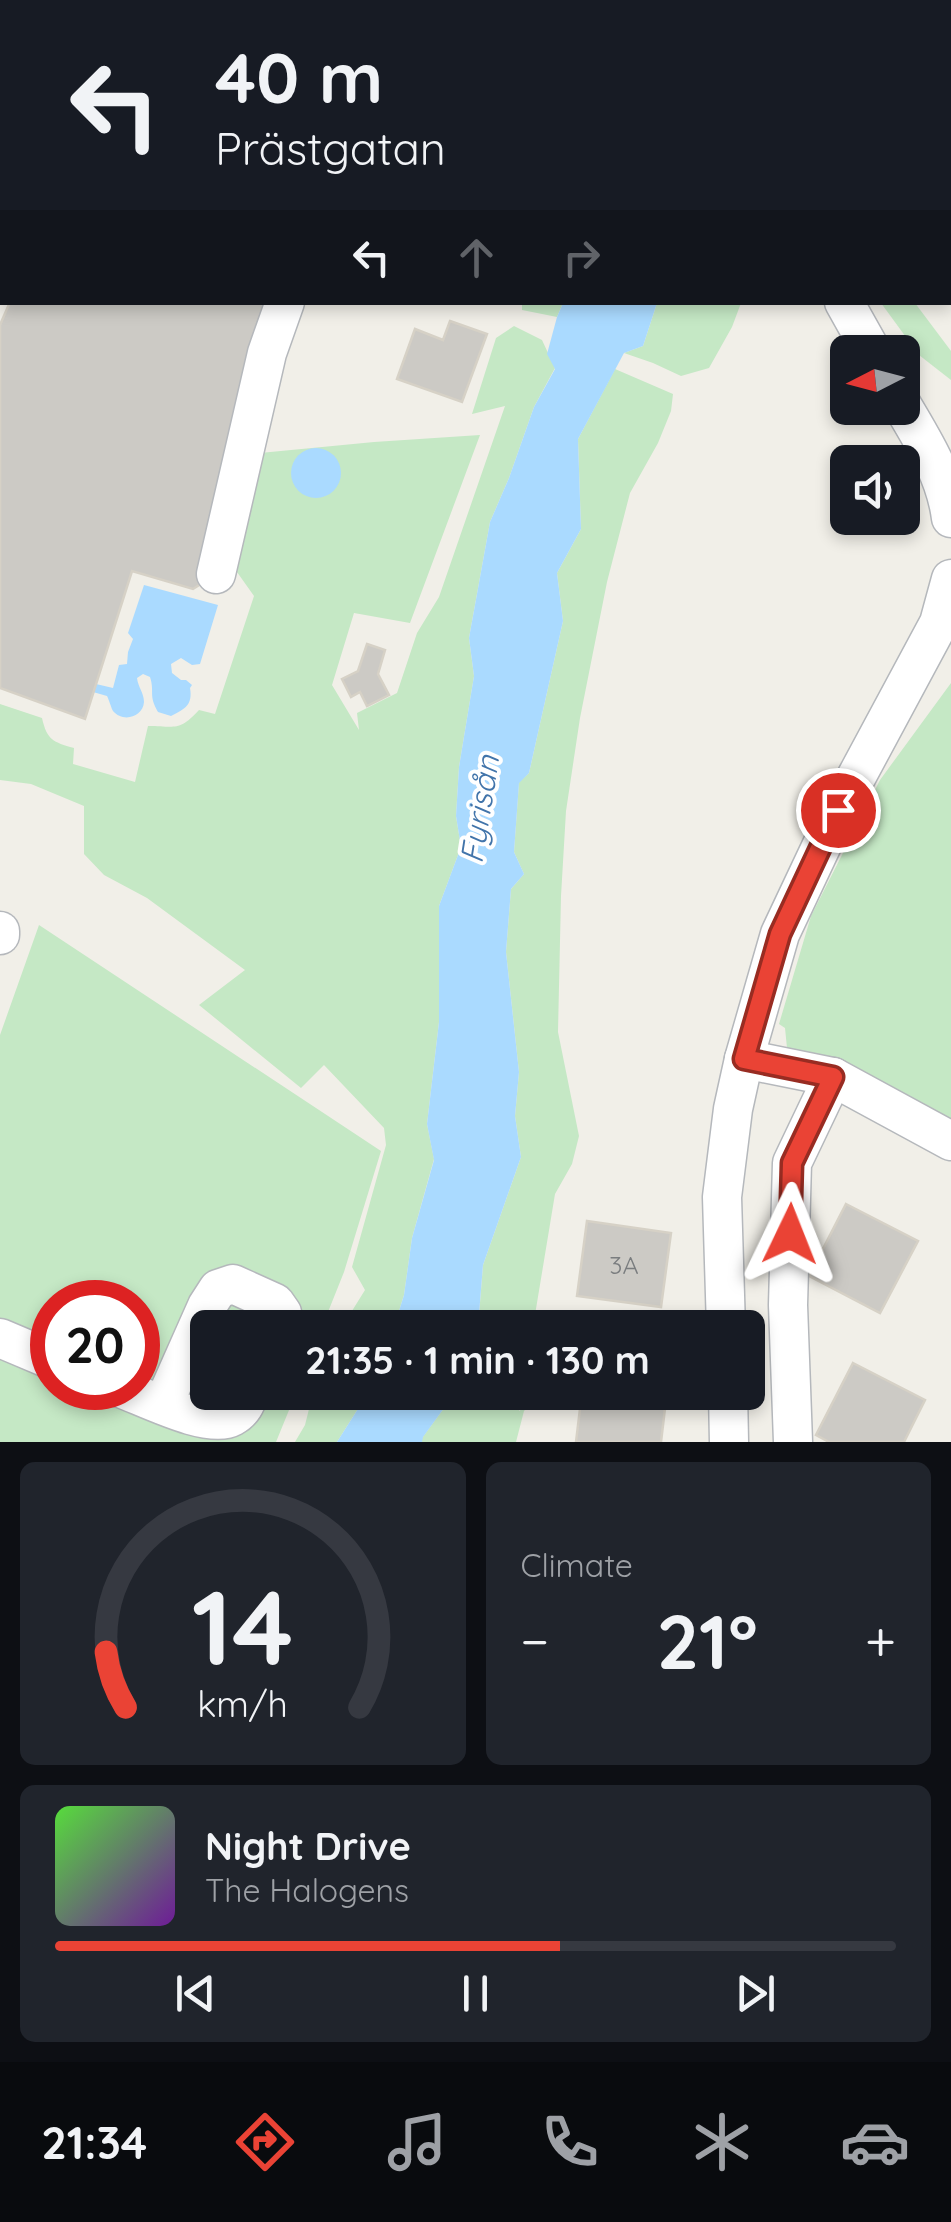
<!DOCTYPE html>
<meta charset="utf-8">
<style>
body{margin:0;font-family:Quicksand,sans-serif;background:#20242c;color:#f1f3f6;height:100vh;display:flex;flex-direction:column;font-size:38px;white-space:nowrap}
*{box-sizing:border-box;margin:0}
p{font-size:32px;color:#9ea1a6}
.icon{flex:none;width:55px;height:55px;fill:none;stroke:currentColor;stroke-width:2;stroke-linecap:round;stroke-linejoin:round}
.map{position:relative;height:1442px;overflow:hidden}
.details{display:flex;flex-direction:column;gap:20px;padding:20px;background:#0d0f14;flex:1}
.details>*{flex:none}
.guide{position:absolute;left:0px;top:0px;width:952px;height:305px;box-shadow:0 5px 15px #0003;background:#171b24;color:#f1f3f6;overflow:hidden}
.needle{width:65px;rotate:264deg}
.controls{position:absolute;left:830px;top:335px;display:grid;gap:20px}
.controls a{display:grid;place-items:center;width:90px;height:90px;border-radius:15px;background:#171b24;box-shadow:0 5px 15px #0003;font-size:50px}
.speed{position:absolute;left:30px;top:1280px;display:flex;gap:20px;font-size:50px;font-weight:700;text-align:center}
.speed>*{display:grid;place-content:center;width:130px;height:130px;border-radius:50%;background:#171b24;box-shadow:0 5px 15px #0003;line-height:1}
.speed .limit{border:15px solid #d22;background:#fff;color:#111}
.pin{position:absolute;display:grid;place-items:center;width:85px;height:85px;color:#fff;margin:-42px;border:5px solid #fff;border-radius:50%;box-shadow:0 2px 10px #0007}
.me{position:absolute;width:110px;margin:-55px;rotate:2deg;stroke-linejoin:round;filter:drop-shadow(0 0 8px #0008)}
.turn{display:flex;align-items:center;gap:35px;height:210px;padding:0 50px;font-size:45px}
.turn .icon{width:130px;height:130px;stroke-width:2.5}
.turn b{display:block;font-size:70px;line-height:85px}
.lanes{display:flex;align-items:center;height:95px;padding:0 50px;background:#0003;justify-content:center;gap:50px;direction:ltr}
.lanes .off{opacity:.35}
.big{font-size:75px;font-weight:800;line-height:1.1}
.details .widget{flex:1;display:flex;flex-direction:column;justify-content:center;gap:15px;min-width:0;padding:0 35px;border-radius:15px;background:#20242c}
.details .dial{align-items:center;gap:0}
.dial svg{height:260px;overflow:visible;fill:none;stroke:#363941;stroke-width:7;stroke-linecap:round;text-anchor:middle}
.dial text{fill:#f1f3f6;stroke:none}
.song{display:flex;align-items:center;gap:30px}
.cover{width:120px;height:120px;border-radius:15px;background:linear-gradient(135deg,hsl(110 70% 55%),hsl(280 70% 35%))}
.played{height:10px;border-radius:5px;background:linear-gradient(90deg,#ea4335 60%,#363941 60%)}
.keys{display:flex;justify-content:space-around;direction:ltr}
.heat{display:flex;justify-content:space-between;align-items:center;font-size:55px;direction:ltr}
.details .tiles{flex:1;display:grid;gap:20px;grid-template-columns:1fr 1fr}
.widget:last-child{grid-column:span 2}
.trip{position:absolute;left:190px;top:1310px;width:575px;height:100px;border-radius:15px;background:#171b24;box-shadow:0 5px 15px #0003;font-weight:800;line-height:100px;text-align:center}
.tabs{display:flex;height:160px;justify-content:space-around;align-items:center;background:#090b0e;color:#9ea1a6}
.tabs .icon{width:70px;height:70px}
.tabs .current{color:#ea4335}
.tabs b{font-size:45px;color:#f1f3f6}
.map>svg:first-child{display:block}
.green{fill:#c5e8c5;fill-rule:evenodd}
.water{fill:#aadaff}
.building{fill:#cccac5;stroke:#d6d1c6;stroke-width:2.5}
.lines{fill:none;stroke-linecap:round;stroke-linejoin:round}
.minor-casing{stroke:#b5b8bc;stroke-width:41}
.minor{stroke:#fff;stroke-width:38}
.route-casing{stroke:#982c22;stroke-width:25}
.route{stroke:#ea4335;stroke-width:18}
.labels{text-anchor:middle;dominant-baseline:central;stroke-width:8;stroke-linejoin:round;paint-order:stroke}
.number-label{font-size:25px;fill:#7a7d7f}
.water-label{font-size:32px;font-style:italic;fill:#4174aa;stroke:#fff}
</style>
<div class="map">
<svg width="951" height="1442" viewBox="0 0 951 1442">
<rect width="100%" height="100%" fill="#f1efe8"/>
<!-- green -->
<g class="green">
<path d="M522,303H563L557,317L522,310Z"/>
<path d="M657,303H741L732,327L709,368L681,376L653,363L624,353L643,346Z"/>
<path d="M881,303H915L951,351V380L919,355Z"/>
<path d="M514,326L542,340L555,368L534,407L509,478L490,522L469,638L474,676L459,767L456,816L461,847L439,906V1022L427,1124L434,1159L412,1238L404,1295L394,1327H342L365,1290L352,1267L386,1145L384,1128L324,1065L301,1088L199,1005L245,970L147,898L104,875L84,854V806L31,784L0,780V704L42,718C47,740 53,742 74,748L73,764L135,782L148,726C175,726 179,732 199,710L215,714L254,596L232,565L260,453L374,442L480,435L410,623L354,613L332,685L359,730L357,713L397,693L417,633L439,597L505,406L472,414L496,338Z"/>
<path d="M615,369L673,394L671,411L658,443L630,493L607,582L580,718L566,811L561,896L558,1032L579,1136L572,1164L555,1194L533,1327L478,1328L483,1265L521,1157L515,1116L519,1072L506,952L511,889L524,874L514,852L519,782L529,773L563,621L557,573L581,529L578,439Z"/>
<path d="M951,683V1127L821,1058L787,1048L785,1028L779,1024L811,916L880,780Z"/>
<path d="M39,925L381,1151L344,1272L322,1327L208,1328V1392L296,1393L276,1442H0V1035ZM52,1302H138V1388H52Z"/>
<path d="M313,1393H368L337,1442H295L305,1425Z"/>
<path d="M455,1393H522L519,1411L530,1404L524,1411L516,1442H422V1438Z"/>
</g>
<!-- water -->
<g class="water">
<path d="M563,303H657L643,346L624,353L578,439L581,529L557,573L563,621L529,773L519,783L514,852L524,874L511,889L506,952L519,1072L515,1116L521,1157L483,1265L478,1327H394L404,1295L412,1238L434,1160L427,1124L439,1022V906L461,847L456,816L459,767L474,676L469,638L490,522L509,478L534,407L555,369L547,354L557,317Z"/>
<circle cx="316" cy="473" r="25"/>
<path d="M144,585L218,605L200,664L192,665L181,658L171,664L172,673L181,680H186L192,685L190,688C193,705 185,709 171,716L158,712C148,694 155,693 150,677L143,674L137,678C138,687 144,693 144,702C143,717 123,723 113,711C112,710 108,697 107,696L93,692L96,684L113,688L119,665L127,664L128,652L133,639L128,633Z"/>
<path d="M368,1393V1392L455,1393L423,1437L422,1442H337Z"/>
</g>
<!-- building -->
<g class="building">
<path d="M150,0H418L417,2H148Z"/>
<path d="M951,131V227L950,225Z"/>
<path d="M10,302H277L204,582L193,589L132,571L85,719L0,688V325Z"/>
<path d="M450,321L487,334L462,402L397,379L415,329L443,340Z"/>
<path d="M367,644L385,650L378,674L389,695L367,706L360,692L351,697L342,679L358,671Z"/>
<path d="M846,1204L918,1241L880,1313L809,1276Z"/>
<path d="M587,1221L671,1233L661,1307L577,1296Z"/>
<path d="M853,1363L925,1400L904,1442H829L816,1435Z"/>
<path d="M582,1392H612L666,1400L661,1442H576Z"/>
</g>
<g class="lines">
<!-- minor casing -->
<g class="minor-casing">
<g id="minor">
<path d="M667,0L668,2"/>
<path d="M73,2V0"/>
<path d="M0,179L2,175"/>
<path d="M950,263L951,265"/>
<path d="M844,302L872,352"/>
<path d="M902,405C923,440 946,477 951,518"/>
<path d="M216,574L267,353L285,302"/>
<path d="M0,931V935"/>
<path d="M744,1059L833,1077L951,1141"/>
<path d="M726,1328L722,1197L733,1109L744,1059L780,934L838,811L939,623L951,579"/>
<path d="M0,1338L52,1360"/>
<path d="M120,1388C145,1397 209,1430 232,1417C243,1411 246,1403 250,1392"/>
<path d="M728,1392L729,1442"/>
<path d="M163,1405L207,1306L218,1289L233,1284L275,1303L282,1313L280,1328"/>
<path d="M793,1442L788,1305L792,1163L833,1077"/>
</g>
</g>
<!-- minor -->
<use href="#minor" class="minor"/>
</g>
<g class="lines">
<!-- route casing -->
<g class="route-casing">
<path id="route" d="M790,1234L792,1163L833,1077L744,1059L780,934L838,810"/>
</g>
<!-- route -->
<use href="#route" class="route"/>
</g>
<g class="labels">
<!-- number labels -->
<g class="number-label">
<text x="624" y="1264">3A</text>
</g>
<!-- water labels -->
<g class="water-label">
<text transform="translate(479 809) rotate(-81)">Fyrisån</text>
</g>
</g>
</svg>
<div class="controls">
<a><svg class="needle" viewBox="-14 -14 28 28"><path d="M0-13l5 13h-10z" fill="#e53935"/><path d="M0 13l5-13h-10z" fill="#9ea1a6"/></svg></a>
<a><svg class="icon" aria-label="sound" viewBox="0 0 24 24"><path d="M4 9h4l5-4v14l-5-4H4zM17 9q2 3 0 6"/></svg></a>
</div>
<div class="speed"><div class="limit">20</div></div>
<div class="pin" style="left:838px;top:810px;background:#d93025"><svg class="icon" aria-label="arrive" viewBox="0 0 24 24"><path d="M6 21V4h12l-3 4 3 4H6"/></svg></div>
<svg class="me" style="left:790px;top:1234px" viewBox="-20 -20 40 40"><path d="M0-17L14 15 0 8-14 15z" fill="#ea4335" stroke="#fff" stroke-width="4"/></svg>
<div class="trip">21:35 · 1 min · 130 m</div>
<div class="guide">
<div class="turn"><svg class="icon" aria-label="left" viewBox="0 0 24 24"><path d="M17 20v-9H6M10 6l-5 5 5 5"/></svg><div><b>40 m</b>Prästgatan</div></div>
<div class="lanes"><svg class="icon" aria-label="left" viewBox="0 0 24 24"><path d="M17 20v-9H6M10 6l-5 5 5 5"/></svg><svg class="icon off" aria-label="ahead" viewBox="0 0 24 24"><path d="M12 20V5M6 11l6-6 6 6"/></svg><svg class="icon off" aria-label="right" viewBox="0 0 24 24"><path d="M7 20v-9h11M14 6l5 5-5 5"/></svg></div>
</div>
</div>
<section class="details">
<div class="tiles">
<div class="widget dial"><svg viewBox="0 0 100 80">
<path d="M14 69A42 42 0 1 1 86 69"/>
<path d="M14 69A42 42 0 0 1 8 52" stroke="#ea4335"/>
<text x="50" y="56" font-size="32" font-weight="700">14</text>
<text x="50" y="72" font-size="11">km/h</text>
</svg></div>
<div class="widget"><p>Climate</p>
<div class="heat"><a>−</a><b class="big">21°</b><a>+</a></div>
</div>
<div class="widget">
<div class="song"><i class="cover"></i><div><b>Night Drive</b><p>The Halogens</p></div></div>
<div class="played"></div>
<div class="keys"><svg class="icon" aria-label="previous" viewBox="0 0 24 24"><path d="M18 5L8 12l10 7zM5 5v14"/></svg><svg class="icon" aria-label="pause" viewBox="0 0 24 24"><path d="M8 5v14M16 5v14"/></svg><svg class="icon" aria-label="next" viewBox="0 0 24 24"><path d="M6 5l10 7-10 7zM19 5v14"/></svg></div>
</div>
</div>
</section>
<nav class="tabs">
<b>21:34</b>
<svg class="icon current" aria-label="directions" viewBox="0 0 24 24"><path d="M12 3l9 9-9 9-9-9zM9 14v-3h6M13 9l2 2-2 2"/></svg>
<svg class="icon" aria-label="music" viewBox="0 0 24 24"><path d="M9 18V5l10-2v13"/><circle cx="6" cy="18" r="3"/><circle cx="16" cy="16" r="3"/></svg>
<svg class="icon" aria-label="phone" viewBox="0 0 24 24"><path d="M5 4h4l2 5-3 2q2 4 5 5l2-3 5 2v4C11 20 4 13 5 4z"/></svg>
<svg class="icon" aria-label="climate" viewBox="0 0 24 24"><path d="M12 3v18M4 7l16 10M4 17L20 7"/></svg>
<svg class="icon" aria-label="car" viewBox="0 0 24 24"><path d="M5 17H2v-5l4-1 3-4h7l3 4 3 1v5h-3M9 17h6M6 11h13"/><circle cx="7" cy="17" r="2"/><circle cx="17" cy="17" r="2"/></svg>
</nav>
